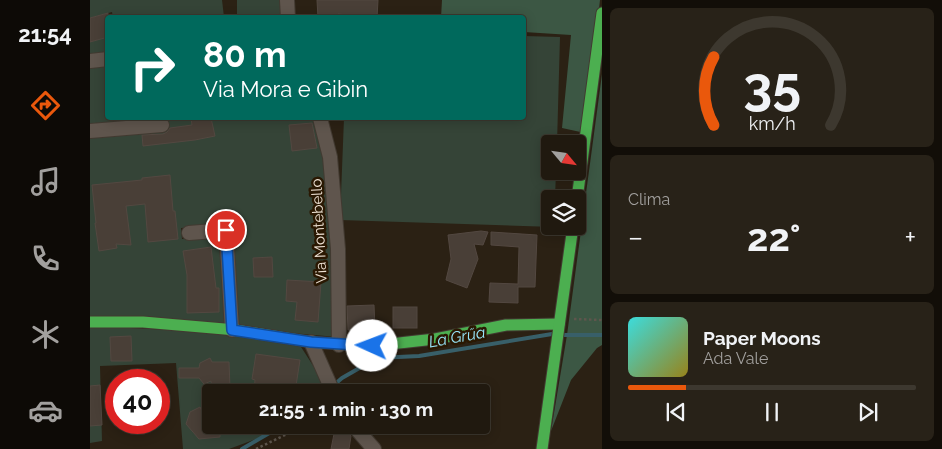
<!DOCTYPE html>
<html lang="it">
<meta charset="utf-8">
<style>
body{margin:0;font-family:Raleway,sans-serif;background:#282218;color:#f1f3f6;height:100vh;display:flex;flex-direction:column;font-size:19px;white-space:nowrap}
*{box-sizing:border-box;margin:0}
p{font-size:16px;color:#a2a09e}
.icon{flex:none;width:28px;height:28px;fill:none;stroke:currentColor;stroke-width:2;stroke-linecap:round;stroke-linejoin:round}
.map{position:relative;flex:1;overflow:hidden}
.sheet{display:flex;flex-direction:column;gap:8px;padding:8px;background:#120e08;width:340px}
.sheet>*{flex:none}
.top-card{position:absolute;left:15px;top:15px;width:421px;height:105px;border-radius:5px;box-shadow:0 2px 12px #0003,0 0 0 1px #3d382f;background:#00695c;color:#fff;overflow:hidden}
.needle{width:32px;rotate:119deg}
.tools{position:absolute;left:451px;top:135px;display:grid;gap:10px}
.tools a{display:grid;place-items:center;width:45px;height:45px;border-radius:5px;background:#20190f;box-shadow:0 2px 12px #0003,0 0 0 1px #3d382f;font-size:25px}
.speed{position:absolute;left:15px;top:369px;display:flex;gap:10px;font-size:25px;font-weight:700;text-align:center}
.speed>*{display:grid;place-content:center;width:65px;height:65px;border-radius:50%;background:#20190f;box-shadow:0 2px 12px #0003,0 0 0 1px #3d382f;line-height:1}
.speed .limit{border:8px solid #d22;background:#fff;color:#111}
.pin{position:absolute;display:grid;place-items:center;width:42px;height:42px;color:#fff;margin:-21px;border:2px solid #fff;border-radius:50%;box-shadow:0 1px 5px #0007}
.me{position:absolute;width:55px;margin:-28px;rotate:272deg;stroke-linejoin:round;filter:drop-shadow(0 0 4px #0008)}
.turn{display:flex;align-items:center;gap:18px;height:105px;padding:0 15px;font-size:22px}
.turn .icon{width:65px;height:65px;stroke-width:2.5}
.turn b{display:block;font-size:35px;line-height:42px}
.big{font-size:38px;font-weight:700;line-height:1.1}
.sheet .card{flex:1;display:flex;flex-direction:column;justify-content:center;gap:8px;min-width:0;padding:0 18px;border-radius:8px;background:#282218}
.sheet .dial{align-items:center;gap:0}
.dial svg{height:130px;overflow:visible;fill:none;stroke:#3d382f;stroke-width:7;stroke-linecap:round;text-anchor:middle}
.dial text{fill:#f1f3f6;stroke:none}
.song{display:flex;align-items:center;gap:15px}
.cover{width:60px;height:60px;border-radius:8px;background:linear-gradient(135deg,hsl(180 70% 55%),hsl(50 70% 35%))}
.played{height:5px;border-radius:2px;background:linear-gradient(90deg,#ea580c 20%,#3d382f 20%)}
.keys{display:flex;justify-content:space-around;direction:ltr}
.heat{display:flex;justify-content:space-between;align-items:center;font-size:28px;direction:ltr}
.trip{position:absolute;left:112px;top:384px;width:288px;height:50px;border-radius:5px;background:#20190f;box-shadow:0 2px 12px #0003,0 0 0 1px #3d382f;font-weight:700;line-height:50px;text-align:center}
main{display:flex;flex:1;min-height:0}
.tab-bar{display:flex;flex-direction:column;width:90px;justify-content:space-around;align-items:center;background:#0d0a06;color:#a2a09e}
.tab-bar .icon{width:35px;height:35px}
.tab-bar .current{color:#ea580c}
.tab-bar b{font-size:22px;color:#f1f3f6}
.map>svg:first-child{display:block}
.green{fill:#354437}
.forest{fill:#3c5744}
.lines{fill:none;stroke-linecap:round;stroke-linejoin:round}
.stream{stroke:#385f69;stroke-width:4}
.building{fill:#493f37;stroke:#534841}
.street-casing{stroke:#423a31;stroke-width:16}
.fast-casing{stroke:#423a31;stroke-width:13}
.path{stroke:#5e564d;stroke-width:2.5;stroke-dasharray:2.5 2.5;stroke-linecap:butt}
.street{stroke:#5f554d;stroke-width:14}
.fast{stroke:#4caf50;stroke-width:11}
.route-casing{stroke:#114b97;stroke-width:12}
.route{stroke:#1a73e8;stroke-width:9}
.labels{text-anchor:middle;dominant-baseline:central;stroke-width:5;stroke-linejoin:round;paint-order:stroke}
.street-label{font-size:15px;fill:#ece0d2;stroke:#2a1802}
.water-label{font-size:16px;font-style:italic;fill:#98e7fc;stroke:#2a1802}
</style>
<main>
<nav class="tab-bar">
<b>21:54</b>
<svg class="icon current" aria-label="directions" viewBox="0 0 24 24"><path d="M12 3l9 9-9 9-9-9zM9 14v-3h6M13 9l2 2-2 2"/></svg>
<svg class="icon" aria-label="music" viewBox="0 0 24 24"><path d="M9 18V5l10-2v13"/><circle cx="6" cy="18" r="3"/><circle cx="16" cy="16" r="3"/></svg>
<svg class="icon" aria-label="phone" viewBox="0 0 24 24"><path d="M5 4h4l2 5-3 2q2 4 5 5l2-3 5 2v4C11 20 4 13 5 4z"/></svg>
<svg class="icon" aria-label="climate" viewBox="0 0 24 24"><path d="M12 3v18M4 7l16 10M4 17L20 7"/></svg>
<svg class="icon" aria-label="car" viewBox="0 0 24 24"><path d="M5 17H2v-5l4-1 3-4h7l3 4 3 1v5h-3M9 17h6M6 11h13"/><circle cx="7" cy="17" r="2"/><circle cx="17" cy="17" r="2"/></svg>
</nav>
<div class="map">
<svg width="512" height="449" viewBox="0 0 512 449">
<rect width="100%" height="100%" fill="#2b2114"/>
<!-- green -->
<g class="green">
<path d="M0,0H132L134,17H104L103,16L85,18L84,15L74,18H23L22,12L0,18Z"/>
<path d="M147,0H193L194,17H147Z"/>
<path d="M434,36L470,37L467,144H460V171H466L465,199H460V226L464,227L250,220L254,118H434Z"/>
<path d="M17,37V54L0,57V42Z"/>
<path d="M17,62L18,118H228L237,156L247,337L145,328L140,225L91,228L92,239L133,238L138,325L0,317V65Z"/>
<path d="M0,326L204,336L240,392H121V425H204L139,449H93L86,363L10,366L12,441L0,443Z"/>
</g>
<!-- forest -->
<g class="forest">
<path d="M352,0H510L495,133L472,128L481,35L434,32V18H351Z"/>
<path d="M512,74V345L507,348L481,380L461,431L477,335Z"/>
</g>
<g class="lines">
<!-- stream -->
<g class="stream">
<path d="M474,335H512"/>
<path d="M244,385L252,378L287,358L329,356L462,334"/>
<path d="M152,449L193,425"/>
</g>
</g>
<!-- building -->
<g class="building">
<path d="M227,0H288L287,18L248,14V18H228Z"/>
<path d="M18,13V37L0,42V18Z"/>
<path d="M101,118H121L125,136L105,140L53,146L52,135L73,134L77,132L80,128L102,125Z"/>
<path d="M222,123L227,148L202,151L199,125Z"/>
<path d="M80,175L83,211H85L88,239L58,242L55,204L36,206L41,245L26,244L27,248L9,251L5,223H6L2,185L52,180V178Z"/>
<path d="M391,231L398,232L393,245L384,244L388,259L377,288L356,280L361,259L358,235Z"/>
<path d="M401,232L447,235L445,287H428V303L399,302L400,283L428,284L429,247L401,245Z"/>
<path d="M121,247L126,288H129V312L97,313V275L93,251Z"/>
<path d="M182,257L183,277H164L163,258Z"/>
<path d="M197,280L231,282L228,322L205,320L207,302L196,301Z"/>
<path d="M284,305L285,329L258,330L257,306Z"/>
<rect x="303" y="307" width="24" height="21"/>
<path d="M41,336L42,361H21L20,337Z"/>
<path d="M166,354L210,360L205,392H164L165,380L162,379Z"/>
<path d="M120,358L122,362H139L140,388L122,390L121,381L114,384L109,378H89V368H109L110,363Z"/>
<path d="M10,385L12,425L0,426V386Z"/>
<path d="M110,407L112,411H121V425H130V437L109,439L96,424L100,412Z"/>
<path d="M245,429L257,431L261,436L259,449H241Z"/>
</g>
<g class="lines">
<!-- street casing -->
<g class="street-casing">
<g id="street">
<path d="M197,0L198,18"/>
<path d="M0,61L18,59"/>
<path d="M230,118L240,157L248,249L249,345"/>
<path d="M0,131L72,125"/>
<path d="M99,233L136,230L142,330"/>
<path d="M221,342L243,392"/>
<path d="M263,425L284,449"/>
</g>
</g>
<!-- fast casing -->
<g class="fast-casing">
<g id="fast">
<path d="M487,199L512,13"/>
<path d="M0,322H53L146,330L221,342L282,346L345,339L416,325L469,324"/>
<path d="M452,449L483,226"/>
</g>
</g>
<!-- path -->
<g class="path">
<path d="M484,319L512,320"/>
<path d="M166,449L197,434L208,425"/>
</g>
<!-- street -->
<use href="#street" class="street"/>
<!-- fast -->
<use href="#fast" class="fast"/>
</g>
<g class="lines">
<!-- route casing -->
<g class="route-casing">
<path id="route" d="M136,230L142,330L221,342L282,346"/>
</g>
<!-- route -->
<use href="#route" class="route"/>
</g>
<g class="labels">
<!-- street labels -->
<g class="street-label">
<text transform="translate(229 231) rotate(-93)">Via Montebello</text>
</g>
<!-- water labels -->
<g class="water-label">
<text transform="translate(367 337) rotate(-10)">La Grűa</text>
</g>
</g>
</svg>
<div class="tools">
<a><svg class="needle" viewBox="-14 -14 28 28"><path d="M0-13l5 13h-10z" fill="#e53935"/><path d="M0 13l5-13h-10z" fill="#a2a09e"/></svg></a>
<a><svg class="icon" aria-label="layers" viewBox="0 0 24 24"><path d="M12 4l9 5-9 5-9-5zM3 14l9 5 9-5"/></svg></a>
</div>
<div class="speed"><div class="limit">40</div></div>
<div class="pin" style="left:136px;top:230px;background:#d93025"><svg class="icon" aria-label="arrive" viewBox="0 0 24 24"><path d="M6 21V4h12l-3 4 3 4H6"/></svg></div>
<svg class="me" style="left:282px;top:346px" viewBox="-20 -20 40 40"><circle r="19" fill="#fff"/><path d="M0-13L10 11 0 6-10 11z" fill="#1a73e8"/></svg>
<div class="trip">21:55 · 1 min · 130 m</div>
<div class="top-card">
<div class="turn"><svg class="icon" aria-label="right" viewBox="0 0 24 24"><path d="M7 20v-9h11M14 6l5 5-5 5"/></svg><div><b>80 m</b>Via Mora e Gibin</div></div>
</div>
</div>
<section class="sheet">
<div class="card dial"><svg viewBox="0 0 100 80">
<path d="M14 69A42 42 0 1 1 86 69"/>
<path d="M14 69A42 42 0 0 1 14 27" stroke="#ea580c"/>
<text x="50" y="56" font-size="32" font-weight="700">35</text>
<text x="50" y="72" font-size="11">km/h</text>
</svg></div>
<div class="card"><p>Clima</p>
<div class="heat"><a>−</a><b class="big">22°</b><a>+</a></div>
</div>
<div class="card">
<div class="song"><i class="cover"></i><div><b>Paper Moons</b><p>Ada Vale</p></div></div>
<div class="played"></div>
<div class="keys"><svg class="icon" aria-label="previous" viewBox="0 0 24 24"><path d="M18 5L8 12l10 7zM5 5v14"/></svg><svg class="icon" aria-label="pause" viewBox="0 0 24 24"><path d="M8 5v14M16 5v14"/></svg><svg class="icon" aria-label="next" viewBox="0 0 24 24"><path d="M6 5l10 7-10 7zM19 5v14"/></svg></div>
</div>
</section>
</main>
